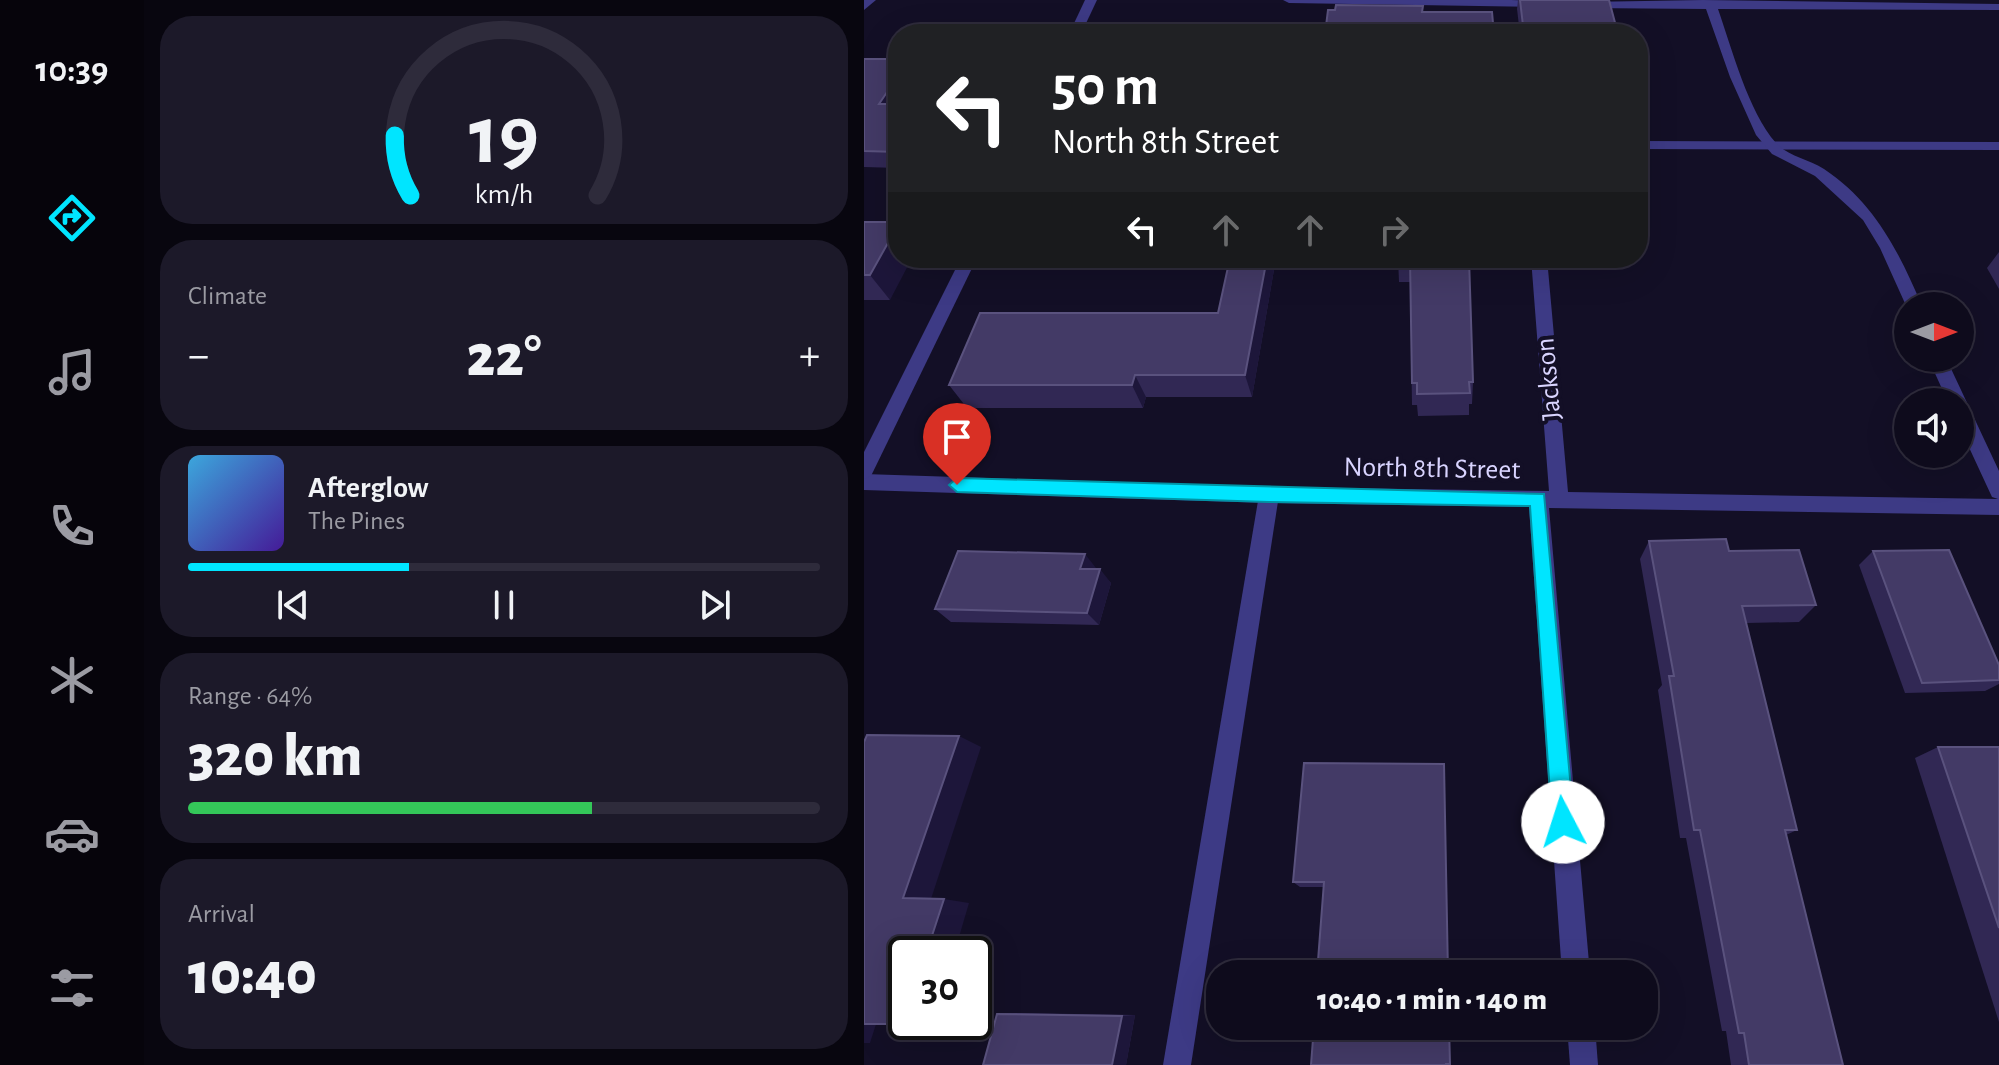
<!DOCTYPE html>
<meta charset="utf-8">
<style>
body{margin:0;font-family:"Alegreya Sans",sans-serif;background:#1c1929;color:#f1f3f6;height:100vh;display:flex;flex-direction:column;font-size:30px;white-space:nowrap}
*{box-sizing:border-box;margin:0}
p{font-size:26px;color:#9b9ba3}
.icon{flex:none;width:44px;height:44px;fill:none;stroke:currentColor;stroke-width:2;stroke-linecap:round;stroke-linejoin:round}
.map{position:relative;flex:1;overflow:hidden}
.side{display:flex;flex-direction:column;gap:16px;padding:16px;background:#08060f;width:720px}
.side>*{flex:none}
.top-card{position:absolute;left:24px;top:24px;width:760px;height:244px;border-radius:32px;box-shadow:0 8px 32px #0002,0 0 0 2px #2e2b3b;background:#202124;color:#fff;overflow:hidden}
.needle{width:52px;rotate:90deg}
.tools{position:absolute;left:1030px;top:292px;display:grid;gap:16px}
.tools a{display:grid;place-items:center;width:80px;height:80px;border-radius:50%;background:#0e0b1c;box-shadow:0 8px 32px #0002,0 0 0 2px #2e2b3b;font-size:40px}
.speed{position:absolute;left:24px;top:936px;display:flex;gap:16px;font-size:40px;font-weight:700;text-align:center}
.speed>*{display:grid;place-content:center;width:104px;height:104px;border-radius:50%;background:#0e0b1c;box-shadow:0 8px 32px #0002,0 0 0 2px #2e2b3b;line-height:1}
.speed .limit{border:4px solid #111;border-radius:12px;background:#fff;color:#111}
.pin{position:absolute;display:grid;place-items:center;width:68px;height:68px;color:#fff;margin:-82px -34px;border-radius:50% 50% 50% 0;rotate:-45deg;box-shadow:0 0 8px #0007}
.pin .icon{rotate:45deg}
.me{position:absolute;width:88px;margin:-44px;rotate:355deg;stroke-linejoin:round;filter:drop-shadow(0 0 6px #0008)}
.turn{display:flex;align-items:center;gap:28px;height:168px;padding:0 32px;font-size:36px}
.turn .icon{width:104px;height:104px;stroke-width:2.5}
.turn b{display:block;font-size:56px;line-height:68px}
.lanes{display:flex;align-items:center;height:76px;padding:0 32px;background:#0003;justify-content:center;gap:40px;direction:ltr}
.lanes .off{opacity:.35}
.big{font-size:60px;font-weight:800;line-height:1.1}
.side .tile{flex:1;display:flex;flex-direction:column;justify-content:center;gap:12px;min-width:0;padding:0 28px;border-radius:32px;background:#1c1929}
.side .dial{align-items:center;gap:0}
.dial svg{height:208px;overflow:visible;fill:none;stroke:#2e2b3b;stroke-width:7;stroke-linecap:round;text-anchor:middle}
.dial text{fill:#f1f3f6;stroke:none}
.song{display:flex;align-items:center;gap:24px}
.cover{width:96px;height:96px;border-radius:12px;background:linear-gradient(135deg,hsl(200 70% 55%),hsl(260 70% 35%))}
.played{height:8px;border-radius:4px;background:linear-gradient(90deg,#00e5ff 35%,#2e2b3b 35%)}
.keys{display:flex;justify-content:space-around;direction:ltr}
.heat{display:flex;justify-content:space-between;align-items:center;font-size:44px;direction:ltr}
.charge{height:12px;border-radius:6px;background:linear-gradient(90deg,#34c759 64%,#2e2b3b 0)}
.trip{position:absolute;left:342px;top:960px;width:452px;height:80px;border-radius:32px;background:#0e0b1c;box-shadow:0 8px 32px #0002,0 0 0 2px #2e2b3b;font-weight:800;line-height:80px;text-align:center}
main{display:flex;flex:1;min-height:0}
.tabs{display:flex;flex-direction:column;width:144px;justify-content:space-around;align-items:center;background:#06040b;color:#9b9ba3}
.tabs .icon{width:56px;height:56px}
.tabs .selected{color:#00e5ff}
.tabs b{font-size:36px;color:#f1f3f6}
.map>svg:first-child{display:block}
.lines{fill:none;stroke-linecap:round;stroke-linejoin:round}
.service{fill:#3d3a85;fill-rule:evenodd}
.minor{fill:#3d3a85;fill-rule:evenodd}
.tertiary{fill:#3d3a85;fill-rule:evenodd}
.wall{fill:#312854}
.shaded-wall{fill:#1d163a}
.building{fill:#433a66;stroke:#5a527e;stroke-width:2}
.route{fill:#00e5ff;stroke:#0095a6;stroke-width:2}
.labels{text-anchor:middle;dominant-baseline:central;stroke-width:8;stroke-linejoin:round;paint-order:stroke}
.street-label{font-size:28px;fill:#d9d4ff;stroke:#130f26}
</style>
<main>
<nav class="tabs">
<b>10:39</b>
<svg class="icon selected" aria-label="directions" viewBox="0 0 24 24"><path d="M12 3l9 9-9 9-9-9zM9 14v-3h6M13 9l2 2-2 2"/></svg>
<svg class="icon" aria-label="music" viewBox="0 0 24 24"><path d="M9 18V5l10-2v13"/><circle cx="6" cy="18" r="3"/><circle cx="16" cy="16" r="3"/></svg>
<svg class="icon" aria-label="phone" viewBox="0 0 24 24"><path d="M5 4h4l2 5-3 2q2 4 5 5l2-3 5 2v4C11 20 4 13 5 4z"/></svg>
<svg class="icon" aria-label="climate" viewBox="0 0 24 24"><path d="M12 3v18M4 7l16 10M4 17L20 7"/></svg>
<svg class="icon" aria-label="car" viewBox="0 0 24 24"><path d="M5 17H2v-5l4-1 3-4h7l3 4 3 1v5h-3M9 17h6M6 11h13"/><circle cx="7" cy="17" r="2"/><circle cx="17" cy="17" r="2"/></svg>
<svg class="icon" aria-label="filters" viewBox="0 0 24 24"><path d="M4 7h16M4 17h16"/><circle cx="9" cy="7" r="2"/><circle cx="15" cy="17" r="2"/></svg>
</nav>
<section class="side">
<div class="tile dial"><svg viewBox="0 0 100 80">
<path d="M14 69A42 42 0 1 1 86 69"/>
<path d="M14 69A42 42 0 0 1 8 46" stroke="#00e5ff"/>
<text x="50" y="56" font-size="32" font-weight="700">19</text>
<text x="50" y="72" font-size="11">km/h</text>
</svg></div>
<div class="tile"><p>Climate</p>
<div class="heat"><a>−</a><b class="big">22°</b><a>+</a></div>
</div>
<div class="tile">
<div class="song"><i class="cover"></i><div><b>Afterglow</b><p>The Pines</p></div></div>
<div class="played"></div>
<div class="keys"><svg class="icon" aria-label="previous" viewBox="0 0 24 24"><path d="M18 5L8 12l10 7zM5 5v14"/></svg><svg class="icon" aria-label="pause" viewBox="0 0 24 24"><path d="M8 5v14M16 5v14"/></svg><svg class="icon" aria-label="next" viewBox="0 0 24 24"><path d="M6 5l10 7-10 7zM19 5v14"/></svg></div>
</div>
<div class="tile"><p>Range · 64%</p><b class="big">320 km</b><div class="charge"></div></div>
<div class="tile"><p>Arrival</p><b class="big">10:40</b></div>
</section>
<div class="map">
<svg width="1135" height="1065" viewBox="0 0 1135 1065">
<rect width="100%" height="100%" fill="#130f26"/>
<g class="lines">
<!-- service -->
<g class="service">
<path d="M774,141L1135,142V150L774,149Z"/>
<path d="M405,487L412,489L415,495L327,1065H299L395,495L398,489Z"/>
</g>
<!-- minor -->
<g class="minor">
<path d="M0,0H12L0,10Z"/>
<path d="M419,0H647L681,1L687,4L681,7L425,3Z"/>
<path d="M839,0L1135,4V10L854,9C868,49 884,111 912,143C925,157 945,159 960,169C1011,203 1035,252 1058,306H1044V310L1016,248L999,220L951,176L908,154L892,135L866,77L842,9L721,8L715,5L721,2Z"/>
<path d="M667,258H683L704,492L1134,499L1128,497L1096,428V402H1084L1064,358H1082L1135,471V515L685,508L726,974H698L665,507L405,503L0,490V474L405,487L685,491Z"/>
<path d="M703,1026H731L734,1065H706Z"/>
</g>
<!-- tertiary -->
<g class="tertiary">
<path d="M221,0H233L217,34H205Z"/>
<path d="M97,258H113L7,476L0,479V452Z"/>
</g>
</g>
<!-- wall -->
<g class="wall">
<path d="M654,0H745L754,34H656L653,9Z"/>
<path d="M0,59H34V168L0,167Z"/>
<path d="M0,222L26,300H0Z"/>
<path d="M1135,252V289L1123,268Z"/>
<path d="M203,258H278L275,267H207Z"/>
<path d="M366,258H412L388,397H282L279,408H103L85,385L354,313Z"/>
<path d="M534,258H605L609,382L608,404H605V415L554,416L553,405H548L546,282H535Z"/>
<path d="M785,541L952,605L935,622L882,623L933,830L922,835L979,1065H867L862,1031H858L822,838H816L794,690L798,685L776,559Z"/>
<path d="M1009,551L1135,665V684L1121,691L1041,693L995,565Z"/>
<path d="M232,568V569L247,583L235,625L87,622L71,609Z"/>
<path d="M1074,747H1135V1022L1051,758Z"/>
<path d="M440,763L584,974L459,887H436L429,882Z"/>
<path d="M152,1013L271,1015L262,1065L133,1014Z"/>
</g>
<!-- shaded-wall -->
<g class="shaded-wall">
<path d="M34,76V106L15,104Z"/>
<path d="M34,225V258H48L26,300L6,275Z"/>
<path d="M271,258H278L275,267Z"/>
<path d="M403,258H412L388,397L381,375Z"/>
<path d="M271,375L282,397L279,408L268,385Z"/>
<path d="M221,554L232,568L228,583L216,569Z"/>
<path d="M236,569L247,583L235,625L223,613Z"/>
<path d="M95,736L117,747L66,902L39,898Z"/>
<path d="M80,899L105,903L90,954H62Z"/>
<path d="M271,1015L262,1065H248L258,1016Z"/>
<path d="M42,1017V1022H69L40,1024Z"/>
<path d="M13,1021L6,1043H0V1022Z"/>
</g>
<!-- building -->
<g class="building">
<path d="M656,0H745L754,34H660Z"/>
<path d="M472,5L559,6L558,12H628L630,34H461L464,10H471Z"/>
<path d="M0,59H34V76L15,104H34V152L0,151Z"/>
<path d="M0,222H34V225L6,275H0Z"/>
<path d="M366,258H403L381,375H271L268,385H85L116,313H354Z"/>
<path d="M534,258H605L609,382H605L606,393L553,394V383H548L546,259Z"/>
<path d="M862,539L865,551L935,550L952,605L878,606L933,830H921L979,1065H885L880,1033H875L836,830H830L805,676H810L785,541Z"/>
<path d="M1085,550L1135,665V680L1058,683L1009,551Z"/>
<path d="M94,551L221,554L216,569H236L223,613L71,609Z"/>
<path d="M3,735L95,736L39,898L80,899L62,954H42V1017L40,1024H0V742Z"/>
<path d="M1074,747H1135V928Z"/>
<path d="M440,763L580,764L584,974H453L460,882H429Z"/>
<path d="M133,1014L258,1016L248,1065H119Z"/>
<path d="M450,1026H585L586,1064H582V1065H447Z"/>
</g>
<!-- route -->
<path class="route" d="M93,478L680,494L710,822L707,830L699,834L691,830L688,822L666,506L405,502L93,492L85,485Z"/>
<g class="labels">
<!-- street labels -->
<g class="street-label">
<text transform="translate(685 379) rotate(-95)">Jackson</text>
<text transform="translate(568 469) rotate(1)">North 8th Street</text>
</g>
</g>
</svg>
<div class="tools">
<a><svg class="needle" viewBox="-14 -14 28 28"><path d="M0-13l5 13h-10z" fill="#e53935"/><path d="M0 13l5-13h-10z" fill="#9b9ba3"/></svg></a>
<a><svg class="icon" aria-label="sound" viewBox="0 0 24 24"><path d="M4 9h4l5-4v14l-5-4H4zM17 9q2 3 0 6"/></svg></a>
</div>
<div class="speed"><div class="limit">30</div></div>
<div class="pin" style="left:93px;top:485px;background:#d93025"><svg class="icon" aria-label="arrive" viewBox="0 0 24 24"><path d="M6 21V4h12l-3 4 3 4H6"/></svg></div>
<svg class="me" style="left:699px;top:822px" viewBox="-20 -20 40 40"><circle r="19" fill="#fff"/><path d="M0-13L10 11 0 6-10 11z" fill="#00e5ff"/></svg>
<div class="trip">10:40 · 1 min · 140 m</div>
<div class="top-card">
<div class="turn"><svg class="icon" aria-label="left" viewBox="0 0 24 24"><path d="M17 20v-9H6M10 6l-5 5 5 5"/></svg><div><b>50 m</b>North 8th Street</div></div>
<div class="lanes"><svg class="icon" aria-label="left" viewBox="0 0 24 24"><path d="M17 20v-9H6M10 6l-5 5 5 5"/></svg><svg class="icon off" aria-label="ahead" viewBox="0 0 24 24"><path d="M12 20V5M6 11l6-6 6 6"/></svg><svg class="icon off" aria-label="ahead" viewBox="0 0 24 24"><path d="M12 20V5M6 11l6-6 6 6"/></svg><svg class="icon off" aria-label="right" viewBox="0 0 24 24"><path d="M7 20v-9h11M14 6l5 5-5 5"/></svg></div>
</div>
</div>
</main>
